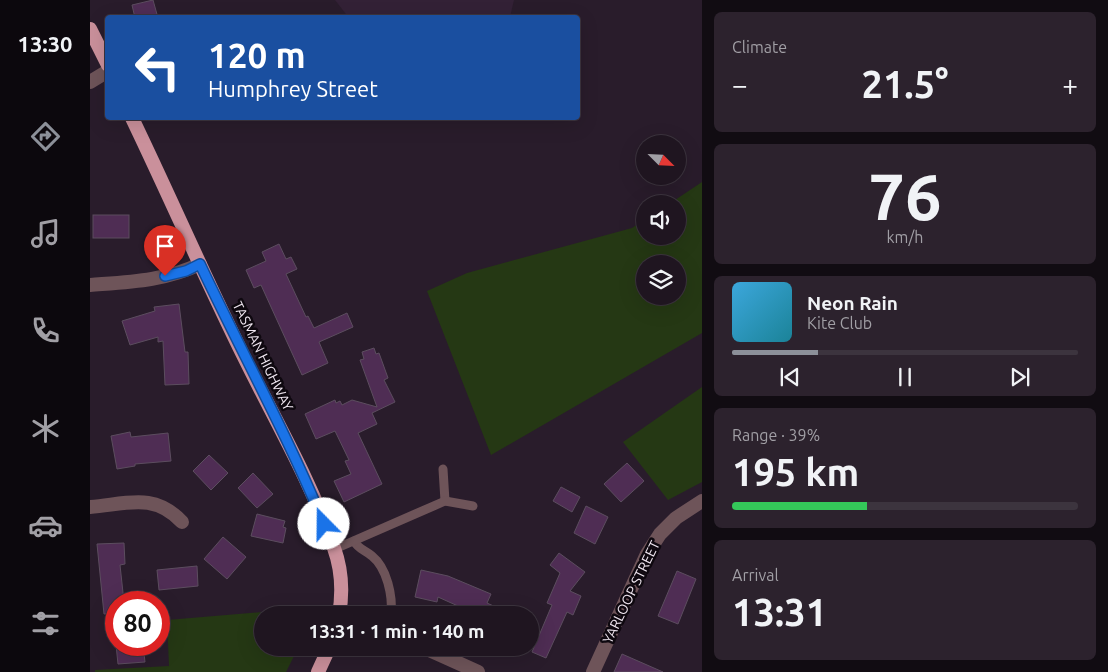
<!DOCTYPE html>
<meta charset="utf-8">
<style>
body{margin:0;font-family:Ubuntu,sans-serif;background:#2c222d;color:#f1f3f6;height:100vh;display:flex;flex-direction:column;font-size:19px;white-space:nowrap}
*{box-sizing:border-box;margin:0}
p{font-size:16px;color:#a19fa5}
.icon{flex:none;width:28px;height:28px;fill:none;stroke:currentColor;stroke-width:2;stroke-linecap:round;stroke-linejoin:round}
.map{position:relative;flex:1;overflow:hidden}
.drawer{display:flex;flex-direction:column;gap:12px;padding:12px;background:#110c12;width:406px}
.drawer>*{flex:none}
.banner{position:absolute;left:15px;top:15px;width:475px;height:105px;border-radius:5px;box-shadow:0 5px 20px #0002,0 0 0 1px #3c343e;background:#1a4fa0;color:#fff;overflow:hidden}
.needle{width:32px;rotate:114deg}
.fabs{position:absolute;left:546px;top:135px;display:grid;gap:10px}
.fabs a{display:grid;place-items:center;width:50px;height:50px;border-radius:50%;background:#1f1520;box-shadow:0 5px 20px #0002,0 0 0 1px #3c343e;font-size:25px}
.speed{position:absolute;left:15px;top:591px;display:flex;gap:10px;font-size:25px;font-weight:700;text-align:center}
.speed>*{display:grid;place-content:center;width:65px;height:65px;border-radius:50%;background:#1f1520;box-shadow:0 5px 20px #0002,0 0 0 1px #3c343e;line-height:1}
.speed .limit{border:8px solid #d22;background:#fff;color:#111}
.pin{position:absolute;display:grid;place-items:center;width:42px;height:42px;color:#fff;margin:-51px -21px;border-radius:50% 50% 50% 0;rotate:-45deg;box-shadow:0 0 5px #0007}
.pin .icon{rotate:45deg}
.me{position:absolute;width:55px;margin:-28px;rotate:338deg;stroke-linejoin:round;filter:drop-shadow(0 0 4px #0008)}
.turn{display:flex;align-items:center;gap:18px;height:105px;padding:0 20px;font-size:22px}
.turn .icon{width:65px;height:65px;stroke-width:2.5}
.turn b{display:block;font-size:35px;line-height:42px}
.big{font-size:38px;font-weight:700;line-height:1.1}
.drawer .card{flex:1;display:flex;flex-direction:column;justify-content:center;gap:8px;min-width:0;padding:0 18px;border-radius:8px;background:#2c222d}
.drawer .dial{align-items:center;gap:0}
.dial b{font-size:65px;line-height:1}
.song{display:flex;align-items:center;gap:15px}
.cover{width:60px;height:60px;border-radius:8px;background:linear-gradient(135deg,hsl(200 70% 55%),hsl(190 70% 35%))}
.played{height:5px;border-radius:2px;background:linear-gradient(90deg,#8c9099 25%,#3c343e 25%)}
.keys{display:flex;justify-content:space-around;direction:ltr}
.heat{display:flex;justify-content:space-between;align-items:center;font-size:28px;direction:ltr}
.charge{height:8px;border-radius:4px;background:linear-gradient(90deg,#34c759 39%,#3c343e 0)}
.trip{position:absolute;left:164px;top:606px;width:285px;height:50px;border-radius:25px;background:#1f1520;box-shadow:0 5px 20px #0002,0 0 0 1px #3c343e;font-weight:700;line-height:50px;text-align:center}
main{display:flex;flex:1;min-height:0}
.tabs{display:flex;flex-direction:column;width:90px;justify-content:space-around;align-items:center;background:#0c080d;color:#a19fa5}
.tabs .icon{width:35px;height:35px}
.tabs .selected{color:#8c9099}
.tabs b{font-size:22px;color:#f1f3f6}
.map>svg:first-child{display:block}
.built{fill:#332136}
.green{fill:#253814;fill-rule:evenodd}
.building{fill:#4f2d54;stroke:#5c4d5f}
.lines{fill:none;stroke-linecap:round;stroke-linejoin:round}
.service{stroke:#6e5459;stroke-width:9}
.minor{stroke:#6e5459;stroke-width:14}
.trunk{stroke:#ca909b;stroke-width:14}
.route-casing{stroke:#114b97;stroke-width:12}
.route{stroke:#1a73e8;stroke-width:9}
.labels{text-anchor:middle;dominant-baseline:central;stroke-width:5;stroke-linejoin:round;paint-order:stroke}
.street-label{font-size:14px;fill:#f0e7f1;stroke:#0e080f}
</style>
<main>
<nav class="tabs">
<b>13:30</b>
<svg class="icon selected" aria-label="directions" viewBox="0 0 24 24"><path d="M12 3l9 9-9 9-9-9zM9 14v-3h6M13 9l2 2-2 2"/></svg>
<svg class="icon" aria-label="music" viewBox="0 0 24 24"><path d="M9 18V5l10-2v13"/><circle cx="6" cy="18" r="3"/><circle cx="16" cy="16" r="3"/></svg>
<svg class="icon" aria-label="phone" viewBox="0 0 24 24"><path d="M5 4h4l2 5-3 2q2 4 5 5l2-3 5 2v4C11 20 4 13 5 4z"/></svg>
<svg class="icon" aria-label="climate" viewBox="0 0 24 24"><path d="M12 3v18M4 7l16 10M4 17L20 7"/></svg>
<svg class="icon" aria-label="car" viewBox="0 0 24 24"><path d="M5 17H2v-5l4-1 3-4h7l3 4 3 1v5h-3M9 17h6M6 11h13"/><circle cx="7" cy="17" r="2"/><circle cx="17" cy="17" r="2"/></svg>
<svg class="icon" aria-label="filters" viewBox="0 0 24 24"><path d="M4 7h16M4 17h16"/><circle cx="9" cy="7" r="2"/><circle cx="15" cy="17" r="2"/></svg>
</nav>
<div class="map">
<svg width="612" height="672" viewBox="0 0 612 672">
<rect width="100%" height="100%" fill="#291c2b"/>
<!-- built -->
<path class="built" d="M245,0H424L420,17L259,18Z"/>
<!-- green -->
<g class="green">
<path d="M612,182V333L401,455L337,291L377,273L542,228L555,219V236H588V204H579ZM555,264H588V296H555Z"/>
<path d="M612,387V482L578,500L533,442Z"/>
<path d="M221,608L219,615H172V648H208L196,672H5V670L79,666L77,620Z"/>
</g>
<!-- building -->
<g class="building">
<path d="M63,0L68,18H45L42,5Z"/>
<rect x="3" y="215" width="36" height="23"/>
<path d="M189,244L196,259L201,257L207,269L196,274L216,317L218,316L224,328L257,313L263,327L229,342L238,363L212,375L171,285L164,288L156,270L176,261L172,252Z"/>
<path d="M89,304L95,352H98L99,384L75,385L73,341L68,342V337L40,345L32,321L65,311L64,307Z"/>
<path d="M284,348L286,354L289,353L298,378L294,380L305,402L282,413L287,424L268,433L292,484L254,502L244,481L261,474L255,461L259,460L245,431L226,439L215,414L245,400L246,403L250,401L252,405L262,400L287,407L270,360L274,359L272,352Z"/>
<path d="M40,432L41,437L78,433L81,461L45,464V466L27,469L21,436Z"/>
<path d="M119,455L138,473L121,490L103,471Z"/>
<path d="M537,463L554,481L531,502L514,484Z"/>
<path d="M163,473L183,494L167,508L148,488Z"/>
<path d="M471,487L490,497L482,512L463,501Z"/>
<path d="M496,506L518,517L505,544L484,533Z"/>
<path d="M167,514L195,521L193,527L196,528L193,543L161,536Z"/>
<path d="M133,537L156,557L137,579L114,559Z"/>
<path d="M34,543L35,564L30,565L34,602H26V613L14,614L7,544Z"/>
<path d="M469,553L495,572L480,591L491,596L483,615L477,612L456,658L442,652L462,605L457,603L470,573L460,565Z"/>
<path d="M107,566L108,586L69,590L67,570Z"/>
<path d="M331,570L358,576L401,594L397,603L423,615H388L348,597L347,602L325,597Z"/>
<path d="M587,571L606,579L588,624L568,616Z"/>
<path d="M26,645H53L55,662L28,664Z"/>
<path d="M532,654L573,672H524Z"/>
</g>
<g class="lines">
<!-- service -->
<g class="service">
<path d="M353,469L355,501"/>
<path d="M264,541C268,549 275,550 282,556C297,568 303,596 301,615"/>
<path d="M245,549L355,501L383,506"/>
</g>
<!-- minor -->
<g class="minor">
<path d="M0,82L18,71"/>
<path d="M0,285C38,282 75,281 110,264"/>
<path d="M0,507C37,504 64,492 92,522"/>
<path d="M335,648L388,672"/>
<path d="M503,672L557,554L570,534L586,518L612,501"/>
</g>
<!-- trunk -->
<g class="trunk">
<path d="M0,29L18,65"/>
<path d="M42,118C80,197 115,278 154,357C185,420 221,481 244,548C252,570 253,592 249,615"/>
<path d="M228,672L239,648"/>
</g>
</g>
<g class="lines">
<!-- route casing -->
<g class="route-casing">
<path id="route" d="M75,276L96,271L110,264C151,351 198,436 234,524"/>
</g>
<!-- route -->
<use href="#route" class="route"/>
</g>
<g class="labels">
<!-- street labels -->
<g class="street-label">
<text transform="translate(173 356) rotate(64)">TASMAN HIGHWAY</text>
<text transform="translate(541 592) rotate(-64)">YARLOOP STREET</text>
</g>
</g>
</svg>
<div class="fabs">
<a><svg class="needle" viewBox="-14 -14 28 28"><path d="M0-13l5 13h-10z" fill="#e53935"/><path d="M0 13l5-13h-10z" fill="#a19fa5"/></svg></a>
<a><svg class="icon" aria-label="sound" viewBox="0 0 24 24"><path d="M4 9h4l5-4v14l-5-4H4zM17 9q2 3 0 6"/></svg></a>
<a><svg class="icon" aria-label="layers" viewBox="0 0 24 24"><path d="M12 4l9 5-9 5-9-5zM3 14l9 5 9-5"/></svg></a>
</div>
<div class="speed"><div class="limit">80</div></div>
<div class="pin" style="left:75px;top:276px;background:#d93025"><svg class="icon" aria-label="arrive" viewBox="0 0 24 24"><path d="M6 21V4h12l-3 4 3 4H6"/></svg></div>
<svg class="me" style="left:234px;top:524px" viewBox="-20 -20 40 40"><circle r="19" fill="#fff"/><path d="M0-13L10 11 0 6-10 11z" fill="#1a73e8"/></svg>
<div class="trip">13:31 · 1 min · 140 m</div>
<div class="banner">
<div class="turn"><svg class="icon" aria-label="left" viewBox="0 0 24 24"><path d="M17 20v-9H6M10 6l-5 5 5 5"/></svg><div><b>120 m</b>Humphrey Street</div></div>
</div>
</div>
<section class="drawer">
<div class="card"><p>Climate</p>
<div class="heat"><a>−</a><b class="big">21.5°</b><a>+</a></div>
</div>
<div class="card dial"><b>76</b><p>km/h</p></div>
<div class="card">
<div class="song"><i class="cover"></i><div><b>Neon Rain</b><p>Kite Club</p></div></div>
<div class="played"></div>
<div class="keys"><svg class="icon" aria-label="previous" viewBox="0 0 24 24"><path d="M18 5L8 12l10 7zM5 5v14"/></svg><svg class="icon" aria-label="pause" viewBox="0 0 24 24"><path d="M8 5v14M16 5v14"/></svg><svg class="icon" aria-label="next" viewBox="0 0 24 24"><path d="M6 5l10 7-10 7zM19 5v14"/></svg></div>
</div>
<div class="card"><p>Range · 39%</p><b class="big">195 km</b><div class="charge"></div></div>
<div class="card"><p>Arrival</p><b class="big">13:31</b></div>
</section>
</main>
